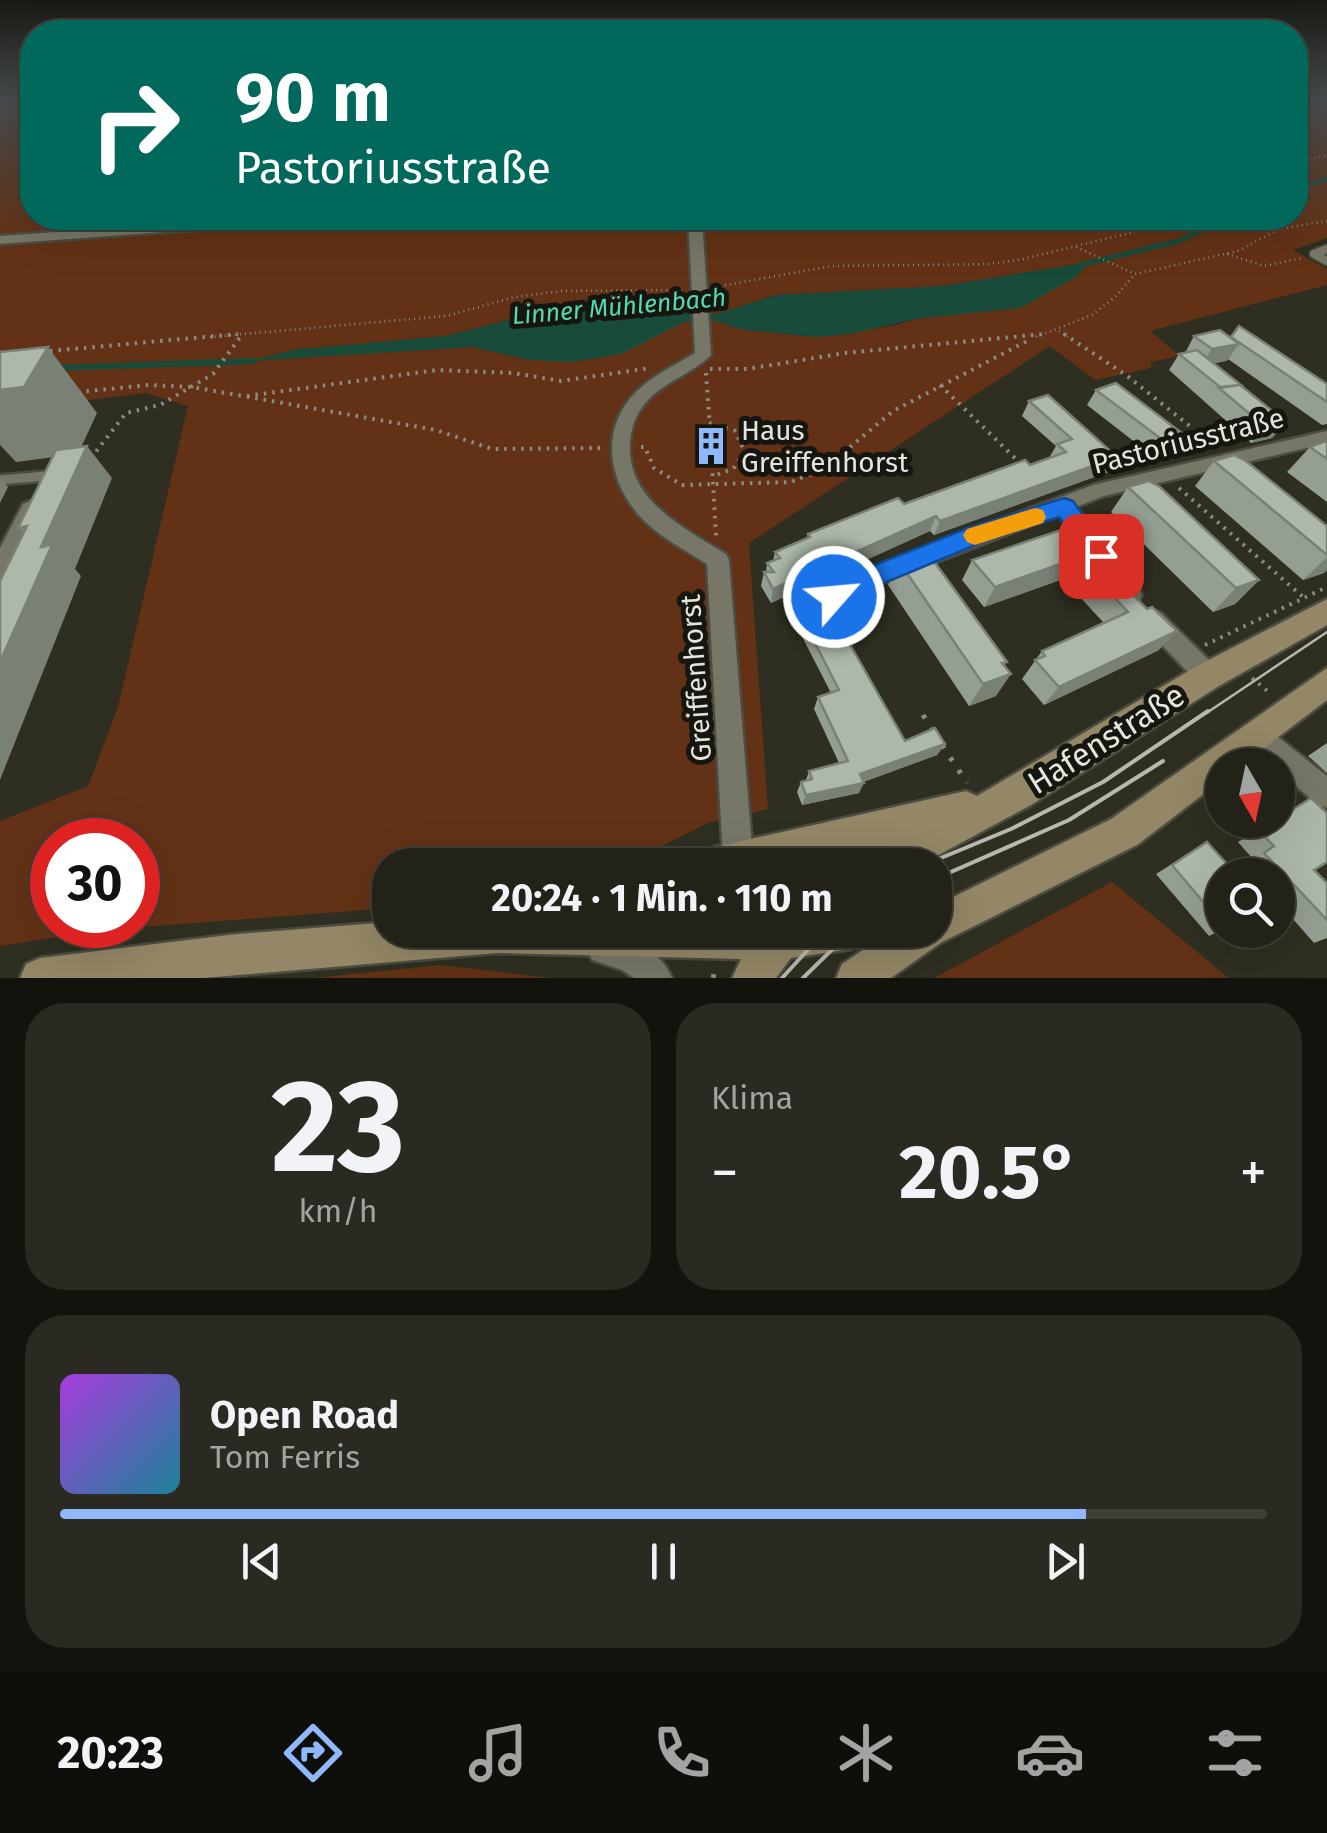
<!DOCTYPE html>
<html lang="de">
<meta charset="utf-8">
<style>
body{margin:0;font-family:"Fira Sans",sans-serif;background:#2a2a22;color:#f1f3f6;height:100vh;display:flex;flex-direction:column;font-size:38px;white-space:nowrap}
*{box-sizing:border-box;margin:0}
p{font-size:32px;color:#a2a4a2}
.icon{flex:none;width:55px;height:55px;fill:none;stroke:currentColor;stroke-width:2;stroke-linecap:round;stroke-linejoin:round}
.map{position:relative;height:978px;overflow:hidden}
.side{display:flex;flex-direction:column;gap:25px;padding:25px;background:#13130e;flex:1}
.side>*{flex:none}
.banner{position:absolute;left:20px;top:20px;width:1288px;height:210px;border-radius:40px;box-shadow:0 10px 40px #0002,0 0 0 2px #3f3f38;background:#00695c;color:#fff;overflow:hidden}
.needle{width:65px;rotate:171deg}
.fabs{position:absolute;left:1205px;top:748px;display:grid;gap:20px}
.fabs a{display:grid;place-items:center;width:90px;height:90px;border-radius:50%;background:#222219;box-shadow:0 10px 40px #0002,0 0 0 2px #3f3f38;font-size:50px}
.speed{position:absolute;left:30px;top:818px;display:flex;gap:20px;font-size:50px;font-weight:700;text-align:center}
.speed>*{display:grid;place-content:center;width:130px;height:130px;border-radius:50%;background:#222219;box-shadow:0 10px 40px #0002,0 0 0 2px #3f3f38;line-height:1}
.speed .limit{border:15px solid #d22;background:#fff;color:#111}
.pin{position:absolute;display:grid;place-items:center;width:85px;height:85px;color:#fff;margin:-42px;border-radius:20px;box-shadow:0 5px 15px #0006}
.me{position:absolute;width:110px;margin:-55px;rotate:63deg;stroke-linejoin:round;filter:drop-shadow(0 0 8px #0008)}
.turn{display:flex;align-items:center;gap:35px;height:210px;padding:0 50px;font-size:45px}
.turn .icon{width:130px;height:130px;stroke-width:2.5}
.turn b{display:block;font-size:70px;line-height:85px}
.big{font-size:75px;font-weight:700;line-height:1.1}
.side .card{flex:1;display:flex;flex-direction:column;justify-content:center;gap:15px;min-width:0;padding:0 35px;border-radius:40px;background:#2a2a22}
.side .dial{align-items:center;gap:0}
.dial b{font-size:130px;line-height:1}
.song{display:flex;align-items:center;gap:30px}
.cover{width:120px;height:120px;border-radius:15px;background:linear-gradient(135deg,hsl(280 70% 55%),hsl(190 70% 35%))}
.played{height:10px;border-radius:5px;background:linear-gradient(90deg,#8fb8fd 85%,#3f3f38 85%)}
.keys{display:flex;justify-content:space-around;direction:ltr}
.heat{display:flex;justify-content:space-between;align-items:center;font-size:55px;direction:ltr}
.side .tiles{flex:1;display:grid;gap:25px;grid-template-columns:1fr 1fr}
.card:last-child{grid-column:span 2}
.trip{position:absolute;left:372px;top:848px;width:580px;height:100px;border-radius:40px;background:#222219;box-shadow:0 10px 40px #0002,0 0 0 2px #3f3f38;font-weight:700;line-height:100px;text-align:center}
.tabs{display:flex;height:160px;justify-content:space-around;align-items:center;background:#0e0e0a;color:#a2a4a2}
.tabs .icon{width:70px;height:70px}
.tabs .on{color:#8fb8fd}
.tabs b{font-size:45px;color:#f1f3f6}
.map>svg:first-child{display:block}
.green{fill:#633216;fill-rule:evenodd}
.water{fill:#194b3b}
.lines{fill:none;stroke-linecap:round;stroke-linejoin:round}
.stream-far2{stroke:#194b3b;stroke-width:4}
.stream-far1{stroke:#194b3b;stroke-width:5}
.stream{stroke:#194b3b;stroke-width:6}
.lane-far1-casing{stroke:#4c4c41;stroke-width:11}
.lane-casing{stroke:#4c4c41;stroke-width:14}
.street-casing{stroke:#4c4c41;stroke-width:5}
.secondary-casing{stroke:#4c4c41;stroke-width:5}
.path-far2{stroke:#8c8c81;stroke-width:2.5;stroke-dasharray:1 4;stroke-linecap:butt}
.path-far1{stroke:#8c8c81;stroke-width:4;stroke-dasharray:2.5 6;stroke-linecap:butt}
.path{stroke:#8c8c81;stroke-width:5;stroke-dasharray:4 11;stroke-linecap:butt}
.lane-far1{stroke:#767767;stroke-width:8}
.lane{stroke:#767767;stroke-width:9}
.street{fill:#767767;fill-rule:evenodd}
.secondary{fill:#948767;fill-rule:evenodd}
.tram-far1{stroke:#b8b8af;stroke-width:2.5}
.tram{stroke:#b8b8af;stroke-width:4}
.wall{fill:#959e92}
.shaded-wall{fill:#798177}
.building{fill:#adb8aa;stroke:#798177;stroke-width:2.5}
.route{fill:#1a73e8;stroke:#114b97;stroke-width:2.5}
.slow{fill:#f59e0b}
.labels{text-anchor:middle;dominant-baseline:central;stroke-width:10;stroke-linejoin:round;paint-order:stroke}
.far-water-label{font-size:25px;font-style:italic;fill:#56d9b1;stroke:#161610}
.poi-label{font-size:28px;fill:#e5e5dd;stroke:#161610;text-anchor:start}
.street-label{font-size:28px;fill:#e5e5dd;stroke:#161610}
.near-street-label{font-size:32px;fill:#e5e5dd;stroke:#161610}
</style>
<div class="map">
<svg width="1327" height="978" viewBox="0 0 1327 978">
<rect width="100%" height="100%" fill="#2e2e21"/>
<!-- green -->
<g class="green">
<path d="M0,99H32V218H1295V99H1327V238L1293,250L1327,269V285L1150,331L1180,356L1151,362V368L1095,380L1050,346L749,543L768,809L708,823L624,865H390V908L104,930L0,946V821L88,786L118,707L188,406L146,393L0,411ZM1088,263L897,325L818,337L744,330L715,321L684,322L531,360L471,347L258,360L293,350L445,336L536,313L637,309L687,315L717,314L776,295L942,286ZM52,840H138V925H52Z"/>
<path d="M1112,882L1229,978H934Z"/>
<path d="M440,965L551,978H314Z"/>
</g>
<!-- water -->
<path class="water" d="M1090,262L1075,278L1020,308L915,319L850,334L818,337L744,330L715,321L684,322L622,354L572,362L531,360L471,347L249,361L293,350L445,336L537,313L589,306L717,314L777,295L942,286Z"/>
<g class="lines">
<!-- stream-far2 -->
<path class="stream-far2" d="M1295,189L1327,179"/>
<!-- stream-far1 -->
<path class="stream-far1" d="M1084,264L1179,241L1229,218"/>
<!-- stream -->
<path class="stream" d="M56,368L254,361"/>
<!-- lane-far1 casing -->
<g class="lane-far1-casing">
<path id="lane-far1" d="M1327,249L1314,254L1327,261"/>
</g>
<!-- lane casing -->
<g class="lane-casing">
<path id="lane" d="M0,480L46,476"/>
</g>
<!-- street casing -->
<g class="street-casing">
<g id="street">
<path d="M253,218H307L300,222L0,244V236Z"/>
<path d="M688,218H702L711,355C693,373 666,381 648,400C637,412 631,426 630,442C626,500 684,528 726,554L729,560L753,859L750,865H726L723,859L707,564C683,549 656,535 637,513C607,477 601,427 636,392C652,376 675,365 695,353Z"/>
<path d="M1327,431V443L1104,496L1076,507L1139,588L1142,595L1139,602L1131,604L1123,602L1059,514L854,594C844,602 839,608 826,604L823,597L838,580L1093,485Z"/>
<path d="M30,501L37,504L40,509L8,576L0,579V548L23,504Z"/>
<path d="M1153,610L1161,613L1217,668L1220,676L1217,684L1208,687L1199,684L1145,627L1141,620L1145,613Z"/>
<path d="M1255,722L1264,726L1327,776V808L1317,804L1278,771V765C1264,764 1247,747 1242,735L1246,726Z"/>
<path d="M603,933C632,939 660,949 672,978H634L622,970L592,960L587,949L592,938Z"/>
</g>
</g>
<!-- secondary casing -->
<g class="secondary-casing">
<g id="secondary">
<path d="M1327,599V625L1219,686L1031,805L920,865H865L874,850L802,865H697L702,852L715,847L966,791L977,796L1197,666Z"/>
<path d="M1327,668V700L1242,765H1222V780L1137,845L942,942L891,978H836L842,964L893,930H935V906L1111,819Z"/>
<path d="M390,922V930H870L865,944L851,949L791,958L776,978H732L741,959L497,953L204,978H20L26,964L40,958L237,934Z"/>
</g>
</g>
<!-- path-far2 -->
<g class="path-far2">
<path d="M0,119L19,110"/>
<path d="M1295,163L1327,155"/>
<path d="M1076,247L1135,274"/>
<path d="M1227,254L1264,266L1302,258"/>
<path d="M715,287L831,266L990,264L1023,259L1130,233L1164,218"/>
<path d="M1059,331L1068,337"/>
<path d="M210,337L446,316L515,297L562,291L686,290"/>
<path d="M1036,337L1092,315L1115,297L1135,274L1238,251L1279,229L1327,221"/>
</g>
<!-- path-far1 -->
<g class="path-far1">
<path d="M1064,334L1126,375L1216,447"/>
<path d="M50,351L238,334"/>
<path d="M710,369H747L845,353L1044,334"/>
<path d="M706,373L710,428"/>
<path d="M940,385L1022,465"/>
<path d="M78,392L149,385L192,387L436,430L492,449L601,448"/>
<path d="M247,396L437,370L513,373L561,381L651,368"/>
<path d="M709,423L735,431L745,452L733,469L713,476"/>
<path d="M641,447H645L654,468L682,485L791,482L824,469L893,411L1031,339"/>
<path d="M91,458L126,413L160,405L213,374L241,336"/>
<path d="M712,465L716,536"/>
<path d="M1179,488L1303,597"/>
<path d="M1205,645L1327,587"/>
<path d="M1252,678L1271,694"/>
</g>
<!-- path -->
<g class="path">
<path d="M923,715L934,733"/>
<path d="M942,745L967,783"/>
<path d="M713,978L716,967"/>
</g>
<!-- lane-far1 -->
<use href="#lane-far1" class="lane-far1"/>
<!-- lane -->
<use href="#lane" class="lane"/>
<!-- street -->
<use href="#street" class="street"/>
<!-- secondary -->
<use href="#secondary" class="secondary"/>
<!-- tram-far1 -->
<path class="tram-far1" d="M1205,714L1327,632"/>
<!-- tram -->
<g class="tram">
<path d="M924,865L1011,829L1103,782L1208,711"/>
<path d="M935,879L1069,820L1163,761"/>
<path d="M782,978L826,930"/>
<path d="M803,978L852,930"/>
</g>
</g>
<!-- wall -->
<g class="wall">
<path d="M1194,336L1230,338L1327,384V424L1322,425L1228,359L1214,363L1286,422L1272,438L1251,443L1169,370L1179,354L1185,353Z"/>
<path d="M1096,390L1183,434L1172,450L1154,457L1087,405Z"/>
<path d="M1029,401L1117,457L1108,472L934,535L930,531L771,603L761,586L764,572H766L767,563L773,561L775,552L807,538L808,534L1049,458L1056,446L1022,416Z"/>
<path d="M1327,441V502L1287,472L1310,447Z"/>
<path d="M1214,461L1327,526V570L1324,573L1303,580L1195,486Z"/>
<path d="M1128,487L1259,580L1235,604L1213,612L1111,512Z"/>
<path d="M1067,528L1159,650L1044,705L1022,679L1042,651L1104,623L1063,579L984,607L962,580L972,560Z"/>
<path d="M898,560L1007,662L1004,666L996,696L969,706L888,585Z"/>
<path d="M793,600L905,741L945,744L937,755L863,782L859,793L802,805L797,792L801,782L806,780L809,771L839,763L814,709L818,697L831,693L790,613Z"/>
<path d="M1327,743V773L1308,756Z"/>
<path d="M1274,820L1314,870L1327,883V938L1314,943L1278,902V875H1253L1243,864L1252,858L1238,842Z"/>
<path d="M1207,842L1222,875V930L1209,936L1156,874Z"/>
</g>
<!-- shaded-wall -->
<g class="shaded-wall">
<path d="M1239,344L1227,361L1201,366L1212,349Z"/>
<path d="M48,347L97,413L78,454L16,462L0,445V390Z"/>
<path d="M1286,422L1272,438L1251,443L1264,426Z"/>
<path d="M1183,434L1172,450L1154,457L1164,441Z"/>
<path d="M87,446L112,478L75,569L81,576L0,780V662L47,557L18,528Z"/>
<path d="M1117,457L1108,472L934,535L940,521Z"/>
<path d="M1,479L8,487L0,503V480Z"/>
<path d="M936,516L930,531L771,603L773,589Z"/>
<path d="M1327,557V570L1324,573L1303,580Z"/>
<path d="M1077,558L1063,579L984,607L995,587Z"/>
<path d="M1259,580L1235,604L1213,612L1236,588Z"/>
<path d="M1177,631L1159,650L1044,705L1059,687Z"/>
<path d="M1007,662L995,679L1011,674L996,696L969,706L983,684L1002,663Z"/>
<path d="M945,744L937,755L855,785L860,774Z"/>
<path d="M864,783L859,793L802,805L806,795Z"/>
</g>
<!-- building -->
<g class="building">
<path d="M1239,326L1327,384V402L1231,337Z"/>
<path d="M1220,330L1239,344L1212,349L1194,336Z"/>
<path d="M48,347L24,387L0,390V352Z"/>
<path d="M1197,350L1241,385L1220,387L1179,354Z"/>
<path d="M1116,383L1183,434L1164,441L1096,390Z"/>
<path d="M1240,385L1286,422L1264,426L1219,388Z"/>
<path d="M1048,395L1117,457L940,521L936,516L773,589L764,572H774L767,563L780,558L775,552L810,537L808,534L898,498L904,504L1025,460L1030,465L1066,452L1057,444L1072,439L1029,401Z"/>
<path d="M1327,441V459L1310,447Z"/>
<path d="M87,446L41,547L52,545L0,662V581L27,526L18,528L56,450Z"/>
<path d="M1234,455L1246,461L1327,526V555L1214,461Z"/>
<path d="M1149,481L1160,487L1259,580L1236,588L1128,487Z"/>
<path d="M1067,528L1147,609L1152,607L1177,631L1059,687L1035,660L1045,656L1042,651L1128,612L1077,558L995,587L972,560Z"/>
<path d="M922,552L929,561L933,560L1007,662L1002,663L1011,674L983,684L898,560Z"/>
<path d="M820,592L905,741L935,728L945,744L860,774L864,783L806,795L801,782L812,779L809,771L848,761L818,697L839,690L793,600Z"/>
<path d="M1311,798L1327,813V862L1314,870L1327,883V920L1264,853L1274,846L1259,831Z"/>
<path d="M1207,842L1237,875H1222V924L1172,865Z"/>
</g>
<!-- sky -->
<linearGradient id="sky" x2="0" y2="1"><stop stop-color="#191912"/><stop offset="0.42" stop-color="#464c4e"/><stop offset="1" stop-color="#464c4e" stop-opacity="0"/></linearGradient>
<rect width="1327" height="236" fill="url(#sky)"/>
<!-- route -->
<path class="route" d="M1064,498L1073,501L1109,550L1113,556L1109,563H1092L1059,517L985,541L855,595L834,608L825,605L821,597L837,580L968,528Z"/>
<!-- slow -->
<path class="slow" d="M1035,508L1043,510L1046,517L1043,523L975,545L967,542L963,535L967,529Z"/>
<!-- icons -->
<defs>
<g id="building-bare" transform="scale(3)"><path d="M-4-6H4V6H1V3H-1V6H-4ZM-2.5-4.3h1.7v1.8h-1.7ZM.8-4.3h1.7v1.8H.8ZM-2.5-1h1.7V.8h-1.7ZM.8-1h1.7V.8H.8Z" fill="#8fb8fd" stroke="#161610" stroke-width="2.5" paint-order="stroke"/></g>
</defs>
<g fill-rule="evenodd">
<use href="#building-bare" x="711" y="446"/>
</g>
<g class="labels">
<!-- far-water labels -->
<g class="far-water-label">
<text transform="translate(619 307) rotate(-5)">Linner Mühlenbach</text>
</g>
<!-- poi labels -->
<g class="poi-label">
<text x="741" y="430">Haus<tspan x="741" dy="32">Greiffenhorst</tspan></text>
</g>
<!-- street labels -->
<g class="street-label">
<text transform="translate(1188 441) rotate(-14)">Pastoriusstraße</text>
<text transform="translate(696 678) rotate(-94)">Greiffenhorst</text>
</g>
<!-- near-street labels -->
<g class="near-street-label">
<text transform="translate(1106 739) rotate(-32)">Hafenstraße</text>
</g>
</g>
</svg>
<div class="fabs">
<a><svg class="needle" viewBox="-14 -14 28 28"><path d="M0-13l5 13h-10z" fill="#e53935"/><path d="M0 13l5-13h-10z" fill="#a2a4a2"/></svg></a>
<a><svg class="icon" aria-label="search" viewBox="0 0 24 24"><circle cx="10" cy="10" r="6"/><path d="M15 15l6 6"/></svg></a>
</div>
<div class="speed"><div class="limit">30</div></div>
<div class="pin" style="left:1101px;top:556px;background:#d93025"><svg class="icon" aria-label="arrive" viewBox="0 0 24 24"><path d="M6 21V4h12l-3 4 3 4H6"/></svg></div>
<svg class="me" style="left:834px;top:597px" viewBox="-20 -20 40 40"><circle r="17" fill="#1a73e8" stroke="#fff" stroke-width="3"/><path d="M0-11L8 9 0 5-8 9z" fill="#fff"/></svg>
<div class="trip">20:24 · 1 Min. · 110 m</div>
<div class="banner">
<div class="turn"><svg class="icon" aria-label="right" viewBox="0 0 24 24"><path d="M7 20v-9h11M14 6l5 5-5 5"/></svg><div><b>90 m</b>Pastoriusstraße</div></div>
</div>
</div>
<section class="side">
<div class="tiles">
<div class="card dial"><b>23</b><p>km/h</p></div>
<div class="card"><p>Klima</p>
<div class="heat"><a>−</a><b class="big">20.5°</b><a>+</a></div>
</div>
<div class="card">
<div class="song"><i class="cover"></i><div><b>Open Road</b><p>Tom Ferris</p></div></div>
<div class="played"></div>
<div class="keys"><svg class="icon" aria-label="previous" viewBox="0 0 24 24"><path d="M18 5L8 12l10 7zM5 5v14"/></svg><svg class="icon" aria-label="pause" viewBox="0 0 24 24"><path d="M8 5v14M16 5v14"/></svg><svg class="icon" aria-label="next" viewBox="0 0 24 24"><path d="M6 5l10 7-10 7zM19 5v14"/></svg></div>
</div>
</div>
</section>
<nav class="tabs">
<b>20:23</b>
<svg class="icon on" aria-label="directions" viewBox="0 0 24 24"><path d="M12 3l9 9-9 9-9-9zM9 14v-3h6M13 9l2 2-2 2"/></svg>
<svg class="icon" aria-label="music" viewBox="0 0 24 24"><path d="M9 18V5l10-2v13"/><circle cx="6" cy="18" r="3"/><circle cx="16" cy="16" r="3"/></svg>
<svg class="icon" aria-label="phone" viewBox="0 0 24 24"><path d="M5 4h4l2 5-3 2q2 4 5 5l2-3 5 2v4C11 20 4 13 5 4z"/></svg>
<svg class="icon" aria-label="climate" viewBox="0 0 24 24"><path d="M12 3v18M4 7l16 10M4 17L20 7"/></svg>
<svg class="icon" aria-label="car" viewBox="0 0 24 24"><path d="M5 17H2v-5l4-1 3-4h7l3 4 3 1v5h-3M9 17h6M6 11h13"/><circle cx="7" cy="17" r="2"/><circle cx="17" cy="17" r="2"/></svg>
<svg class="icon" aria-label="filters" viewBox="0 0 24 24"><path d="M4 7h16M4 17h16"/><circle cx="9" cy="7" r="2"/><circle cx="15" cy="17" r="2"/></svg>
</nav>
